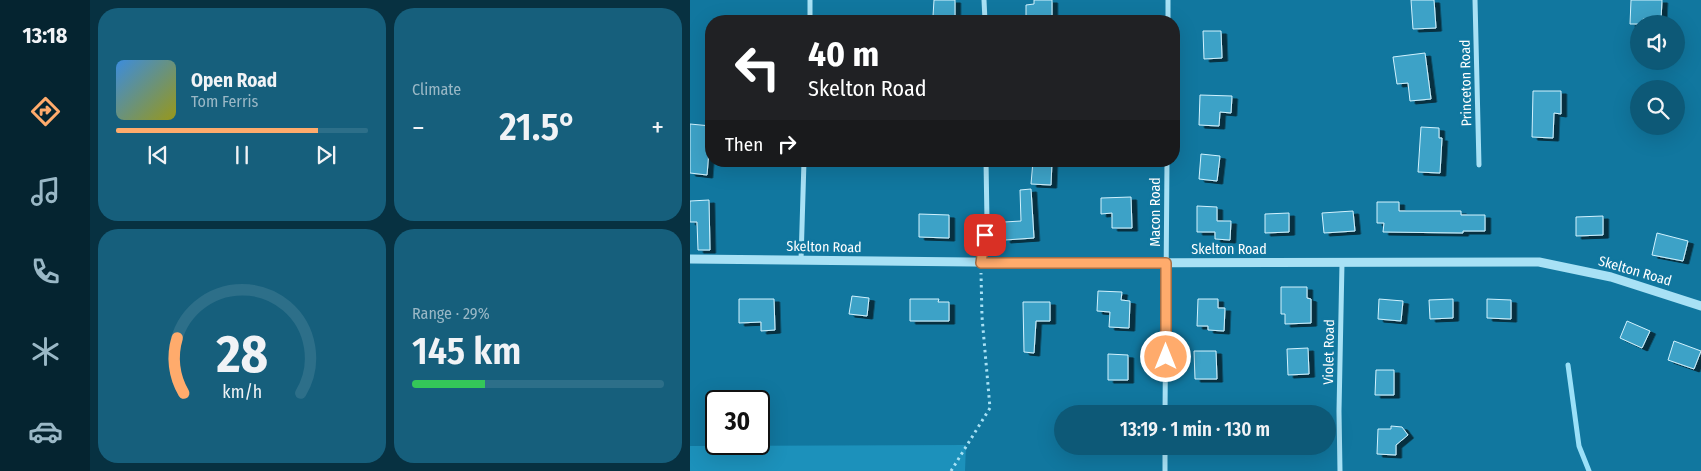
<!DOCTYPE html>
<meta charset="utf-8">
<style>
body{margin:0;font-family:"Fira Sans Condensed",sans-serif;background:#165f7c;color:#f1f3f6;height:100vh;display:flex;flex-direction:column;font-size:19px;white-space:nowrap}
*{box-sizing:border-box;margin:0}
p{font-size:16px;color:#9ab8c6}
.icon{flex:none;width:28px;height:28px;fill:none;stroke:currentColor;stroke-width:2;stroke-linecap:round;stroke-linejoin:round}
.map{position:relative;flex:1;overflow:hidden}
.side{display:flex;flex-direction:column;gap:8px;padding:8px;background:#073141;width:600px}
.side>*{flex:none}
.top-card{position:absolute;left:15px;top:15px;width:475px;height:152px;border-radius:20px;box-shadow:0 5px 20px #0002;background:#202124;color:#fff;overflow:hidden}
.fabs{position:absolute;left:940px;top:15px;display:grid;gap:10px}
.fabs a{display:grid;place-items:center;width:55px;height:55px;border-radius:50%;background:#0d5977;box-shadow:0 5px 20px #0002;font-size:25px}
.speed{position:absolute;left:15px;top:390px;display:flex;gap:10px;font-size:25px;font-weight:700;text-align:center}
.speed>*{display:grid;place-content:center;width:65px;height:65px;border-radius:50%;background:#0d5977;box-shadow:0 5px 20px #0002;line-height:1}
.speed .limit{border:2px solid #111;border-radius:8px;background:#fff;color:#111}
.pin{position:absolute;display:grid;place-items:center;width:42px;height:42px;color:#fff;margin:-21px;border-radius:10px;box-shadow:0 2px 8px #0006}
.me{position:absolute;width:55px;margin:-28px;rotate:0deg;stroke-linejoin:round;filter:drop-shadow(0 0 4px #0008)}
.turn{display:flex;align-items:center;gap:18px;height:105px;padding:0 20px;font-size:22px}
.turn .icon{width:65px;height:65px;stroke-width:2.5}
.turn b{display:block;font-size:35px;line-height:42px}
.then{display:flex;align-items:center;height:48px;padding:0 20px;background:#0003;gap:10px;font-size:19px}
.big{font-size:38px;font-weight:600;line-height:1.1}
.side .tile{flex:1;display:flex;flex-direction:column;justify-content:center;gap:8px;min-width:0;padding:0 18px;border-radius:20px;background:#165f7c}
.side .dial{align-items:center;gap:0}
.dial svg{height:130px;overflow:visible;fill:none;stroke:#2d6f89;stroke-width:7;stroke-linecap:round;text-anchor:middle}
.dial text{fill:#f1f3f6;stroke:none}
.song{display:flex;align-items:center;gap:15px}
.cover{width:60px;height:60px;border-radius:8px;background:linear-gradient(135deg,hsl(210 70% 55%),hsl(60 70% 35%))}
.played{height:5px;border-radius:2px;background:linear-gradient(90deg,#ffab6c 80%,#2d6f89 80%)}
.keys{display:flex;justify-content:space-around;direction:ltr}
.heat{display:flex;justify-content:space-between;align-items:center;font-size:28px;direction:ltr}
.charge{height:8px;border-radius:4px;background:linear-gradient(90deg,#34c759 29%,#2d6f89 0)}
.side .tiles{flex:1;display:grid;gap:8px;grid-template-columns:repeat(2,1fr)}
.trip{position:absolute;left:364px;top:405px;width:282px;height:50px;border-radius:25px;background:#0d5977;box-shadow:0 5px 20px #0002;font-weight:600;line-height:50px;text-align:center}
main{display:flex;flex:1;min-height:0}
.tab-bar{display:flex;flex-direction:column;width:90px;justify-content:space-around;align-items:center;background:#052430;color:#9ab8c6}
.tab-bar .icon{width:35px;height:35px}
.tab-bar .selected{color:#ffab6c}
.tab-bar b{font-size:22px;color:#f1f3f6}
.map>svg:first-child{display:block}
.green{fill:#1c91bb}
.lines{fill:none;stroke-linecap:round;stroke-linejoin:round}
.stream{stroke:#9ae0f8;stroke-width:5}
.building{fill:#3ea2c7;stroke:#d1f2fe;filter:url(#shadow)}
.path{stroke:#a8e1f5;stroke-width:3;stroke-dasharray:2.5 4;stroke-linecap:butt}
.minor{stroke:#a8e1f5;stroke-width:5}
.tertiary{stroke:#a8e1f5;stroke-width:9}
.route-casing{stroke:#a66f46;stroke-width:12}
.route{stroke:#ffab6c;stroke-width:9}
.labels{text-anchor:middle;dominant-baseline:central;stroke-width:5;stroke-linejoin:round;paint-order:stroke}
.street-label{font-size:14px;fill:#fff;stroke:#11779f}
</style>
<main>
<nav class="tab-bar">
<b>13:18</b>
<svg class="icon selected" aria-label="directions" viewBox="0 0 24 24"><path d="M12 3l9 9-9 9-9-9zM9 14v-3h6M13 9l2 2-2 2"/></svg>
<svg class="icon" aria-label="music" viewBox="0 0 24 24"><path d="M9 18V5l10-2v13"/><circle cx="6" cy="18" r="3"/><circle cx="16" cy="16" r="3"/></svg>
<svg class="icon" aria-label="phone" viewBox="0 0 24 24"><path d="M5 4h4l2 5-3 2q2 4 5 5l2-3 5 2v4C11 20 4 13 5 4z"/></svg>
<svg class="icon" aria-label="climate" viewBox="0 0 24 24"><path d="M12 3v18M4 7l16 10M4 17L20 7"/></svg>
<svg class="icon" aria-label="car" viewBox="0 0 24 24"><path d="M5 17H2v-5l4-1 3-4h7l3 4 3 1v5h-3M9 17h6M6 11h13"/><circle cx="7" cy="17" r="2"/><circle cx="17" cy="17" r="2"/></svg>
</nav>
<section class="side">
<div class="tiles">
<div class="tile">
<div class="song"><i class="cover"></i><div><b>Open Road</b><p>Tom Ferris</p></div></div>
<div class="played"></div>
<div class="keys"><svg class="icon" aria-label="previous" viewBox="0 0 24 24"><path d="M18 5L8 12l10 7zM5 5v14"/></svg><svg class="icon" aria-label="pause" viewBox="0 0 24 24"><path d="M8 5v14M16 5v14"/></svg><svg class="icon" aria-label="next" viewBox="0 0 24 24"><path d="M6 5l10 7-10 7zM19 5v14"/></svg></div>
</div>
<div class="tile"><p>Climate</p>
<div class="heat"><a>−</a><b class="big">21.5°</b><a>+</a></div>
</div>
<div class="tile dial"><svg viewBox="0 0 100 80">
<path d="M14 69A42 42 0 1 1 86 69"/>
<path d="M14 69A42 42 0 0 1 10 35" stroke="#ffab6c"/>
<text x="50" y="56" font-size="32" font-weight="700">28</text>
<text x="50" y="72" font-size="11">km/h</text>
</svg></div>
<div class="tile"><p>Range · 29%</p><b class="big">145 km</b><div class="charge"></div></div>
</div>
</section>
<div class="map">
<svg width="1011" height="471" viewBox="0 0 1011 471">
<defs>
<filter id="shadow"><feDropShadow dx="5.5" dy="3" stdDeviation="0" flood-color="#0009"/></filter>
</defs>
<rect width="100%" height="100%" fill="#11779f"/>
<!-- green -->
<path class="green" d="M276,445L275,471H0V446Z"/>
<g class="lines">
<!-- stream -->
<path class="stream" d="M878,365L889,446L899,471"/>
</g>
<!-- building -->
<g class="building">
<path d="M244,0H265V16H243Z"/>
<path d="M344,0H362V21H336V5L344,4Z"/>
<path d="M721,0H744L746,28L723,29Z"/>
<path d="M941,0H972L971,20L953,19V24H940Z"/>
<path d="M513,31H531L532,58L514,59Z"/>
<path d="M735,53L741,99L720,101L718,83L707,84L703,57Z"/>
<path d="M843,91H871V114L864,113L863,138L842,137Z"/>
<path d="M510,95L542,96L541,113L530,112L529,126L509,125Z"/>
<path d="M0,124L21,126L17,175L0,173Z"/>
<path d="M731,127L749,128V138H752L750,173L728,172Z"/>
<path d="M511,154L530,156L527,181L509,179Z"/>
<path d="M343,161H362L361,185L341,184Z"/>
<path d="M341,189L344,238L315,240L314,222L331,221L330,190Z"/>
<path d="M441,197L442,228H422V213L411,214V198Z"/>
<path d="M19,200L20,250H8L7,222H0V201Z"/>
<path d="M687,202H709V211H771V215H795V231H773V233L693,232L694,223H687Z"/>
<path d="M507,206L527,207V221H541L540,240L525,239V232H507Z"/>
<path d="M663,211L665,231L634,233L632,213Z"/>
<path d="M599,213V232L575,233V214Z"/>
<path d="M229,214L259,215V238L229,237Z"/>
<path d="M913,216V235L886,236V217Z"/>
<path d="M967,233L998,241L993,261L962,255Z"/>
<path d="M591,287H617V298L621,299V323L595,324V314H591Z"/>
<path d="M408,291L432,292L431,300L440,301L439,328L419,327L420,312L407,311Z"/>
<path d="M162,296L179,298L177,316L159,314Z"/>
<path d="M49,299H84L85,330L71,331V322L49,323Z"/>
<path d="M220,299H249L248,302H259V321H220Z"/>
<path d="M508,299H528V308H535L534,331L518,330V326H507Z"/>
<path d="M689,299L713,301L711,321L688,319Z"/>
<path d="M763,299V318L740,319L739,300Z"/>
<path d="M797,299L821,300V319L797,318Z"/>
<path d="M333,302H360V321H346L344,353L334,352Z"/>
<path d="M937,321L960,331L952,348L930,338Z"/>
<path d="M984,341L1011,351L1004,369L978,360Z"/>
<path d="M618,348L619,374L598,375L597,349Z"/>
<path d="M504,351H526L527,379H505Z"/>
<path d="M418,354L438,355V380H418Z"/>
<path d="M686,370H704V395H685Z"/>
<path d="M701,426L712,427L718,435L706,445V455L687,454L688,429H701Z"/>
</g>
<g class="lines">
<!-- path -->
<path class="path" d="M261,471L300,408L292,317L291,273"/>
<!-- minor -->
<g class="minor">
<path d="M294,0L295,21"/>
<path d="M785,0L789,165"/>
<path d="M120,21V0"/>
<path d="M478,21V0"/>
<path d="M111,260L114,161"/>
<path d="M291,262L297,221L296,161"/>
<path d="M475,414L477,161"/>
<path d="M475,471V446"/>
<path d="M650,471L649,411L652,263"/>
</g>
<!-- tertiary -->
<path class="tertiary" d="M0,259L386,263L849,262L921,277L1011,306"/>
</g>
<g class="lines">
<!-- route casing -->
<g class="route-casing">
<path id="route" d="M295,235L291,263H476V357"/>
</g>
<!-- route -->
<use href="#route" class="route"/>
</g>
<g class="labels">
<!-- street labels -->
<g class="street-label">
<text transform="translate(776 83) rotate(-91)">Princeton Road</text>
<text transform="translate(465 212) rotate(-90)">Macon Road</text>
<text transform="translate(134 247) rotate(1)">Skelton Road</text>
<text x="539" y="249">Skelton Road</text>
<text transform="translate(945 271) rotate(16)">Skelton Road</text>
<text transform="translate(639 352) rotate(-89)">Violet Road</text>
</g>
</g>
</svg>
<div class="fabs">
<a><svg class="icon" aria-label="sound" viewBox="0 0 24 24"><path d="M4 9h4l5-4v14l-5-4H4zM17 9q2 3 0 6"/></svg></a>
<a><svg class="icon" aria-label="search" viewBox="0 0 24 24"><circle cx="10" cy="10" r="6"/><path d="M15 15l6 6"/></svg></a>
</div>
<div class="speed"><div class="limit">30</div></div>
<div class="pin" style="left:295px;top:235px;background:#d93025"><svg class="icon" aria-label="arrive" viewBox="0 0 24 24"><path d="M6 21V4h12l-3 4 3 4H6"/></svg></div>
<svg class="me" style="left:476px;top:357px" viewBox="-20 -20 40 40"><circle r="17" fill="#ffab6c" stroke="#fff" stroke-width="3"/><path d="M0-11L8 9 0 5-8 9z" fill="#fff"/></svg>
<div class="trip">13:19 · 1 min · 130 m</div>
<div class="top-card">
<div class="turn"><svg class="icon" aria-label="left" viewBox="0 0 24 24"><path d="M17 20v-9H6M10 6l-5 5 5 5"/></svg><div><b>40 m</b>Skelton Road</div></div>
<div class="then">Then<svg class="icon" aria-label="right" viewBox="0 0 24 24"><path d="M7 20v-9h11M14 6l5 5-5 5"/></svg></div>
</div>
</div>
</main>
